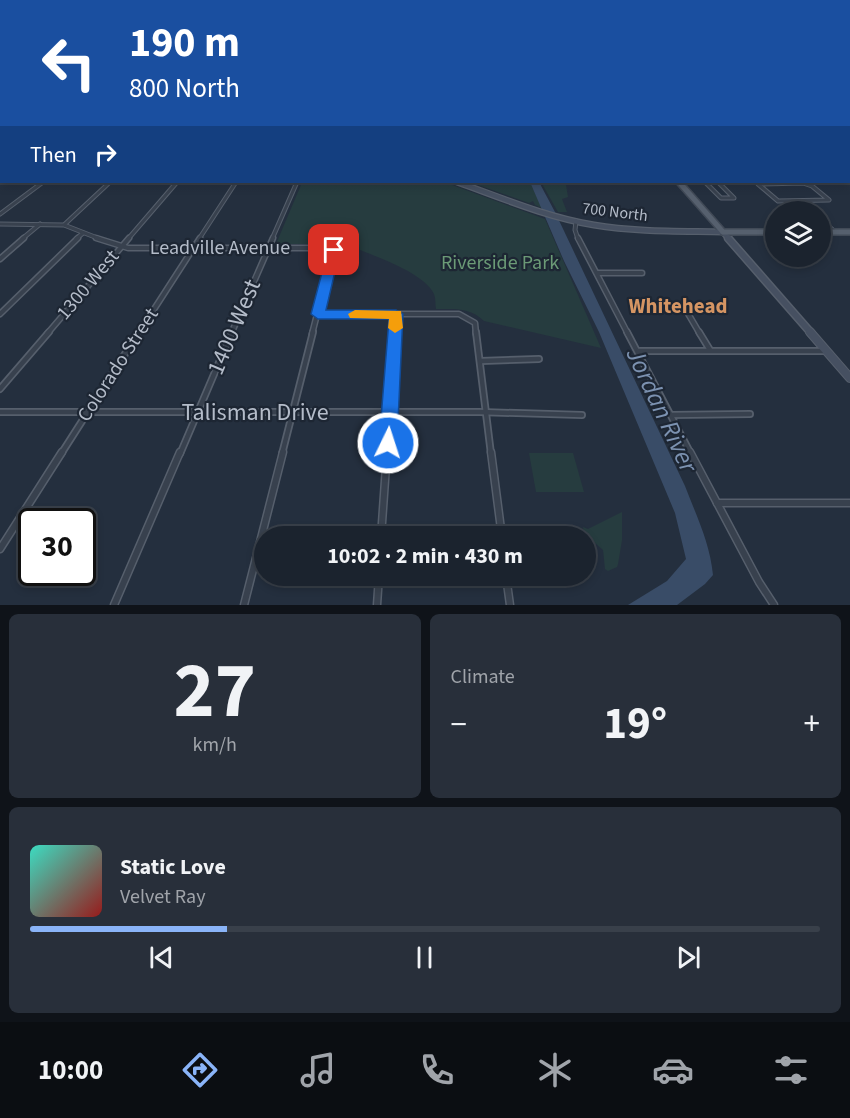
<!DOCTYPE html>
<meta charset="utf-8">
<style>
body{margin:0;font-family:"Source Sans 3",sans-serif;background:#282f3a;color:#f1f3f6;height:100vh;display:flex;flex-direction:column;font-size:22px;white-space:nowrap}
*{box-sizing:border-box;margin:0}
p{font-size:20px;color:#a0a4aa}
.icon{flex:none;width:33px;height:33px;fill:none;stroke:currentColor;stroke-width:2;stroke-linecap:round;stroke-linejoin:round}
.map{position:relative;height:605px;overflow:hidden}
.details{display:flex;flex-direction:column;gap:9px;padding:9px;background:#0f1319;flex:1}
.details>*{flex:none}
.top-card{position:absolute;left:0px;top:0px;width:850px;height:183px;box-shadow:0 3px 9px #0003,0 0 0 2px #39404a;background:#1a4fa0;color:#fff;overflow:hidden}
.buttons{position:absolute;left:765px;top:201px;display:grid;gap:12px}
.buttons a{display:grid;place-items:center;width:66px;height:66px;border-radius:50%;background:#1b232e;box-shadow:0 3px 9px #0003,0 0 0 2px #39404a;font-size:30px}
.speed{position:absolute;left:18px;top:508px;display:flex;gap:12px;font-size:30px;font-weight:700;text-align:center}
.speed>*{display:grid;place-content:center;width:78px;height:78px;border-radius:50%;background:#1b232e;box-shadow:0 3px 9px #0003,0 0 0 2px #39404a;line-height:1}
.speed .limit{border:3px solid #111;border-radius:9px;background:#fff;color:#111}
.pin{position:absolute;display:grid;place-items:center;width:51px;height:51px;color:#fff;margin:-26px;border-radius:12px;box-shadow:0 3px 9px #0006}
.me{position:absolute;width:66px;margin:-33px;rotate:4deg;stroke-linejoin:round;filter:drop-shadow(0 0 4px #0008)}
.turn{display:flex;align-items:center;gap:21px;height:126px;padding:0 30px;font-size:27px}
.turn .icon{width:78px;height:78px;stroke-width:2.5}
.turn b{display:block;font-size:42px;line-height:51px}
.then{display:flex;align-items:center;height:57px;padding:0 30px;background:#0003;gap:12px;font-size:22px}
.big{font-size:45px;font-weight:700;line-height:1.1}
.details .widget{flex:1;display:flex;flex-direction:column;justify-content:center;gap:9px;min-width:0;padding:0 21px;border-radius:9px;background:#282f3a}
.details .dial{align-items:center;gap:0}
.dial b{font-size:78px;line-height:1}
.song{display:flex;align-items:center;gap:18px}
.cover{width:72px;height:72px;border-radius:9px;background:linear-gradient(135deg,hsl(170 70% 55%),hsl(0 70% 35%))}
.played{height:6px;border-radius:3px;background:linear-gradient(90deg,#8ab4f8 25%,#39404a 25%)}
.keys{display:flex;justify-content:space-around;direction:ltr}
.heat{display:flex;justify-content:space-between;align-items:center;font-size:33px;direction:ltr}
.details .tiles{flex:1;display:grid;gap:9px;grid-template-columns:1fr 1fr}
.widget:last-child{grid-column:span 2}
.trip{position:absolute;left:254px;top:526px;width:342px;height:60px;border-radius:30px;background:#1b232e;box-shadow:0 3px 9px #0003,0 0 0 2px #39404a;font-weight:700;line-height:60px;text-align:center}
.tabs{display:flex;height:96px;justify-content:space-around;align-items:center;background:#0b0e12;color:#a0a4aa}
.tabs .icon{width:42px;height:42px}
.tabs .active{color:#8ab4f8}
.tabs b{font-size:27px;color:#f1f3f6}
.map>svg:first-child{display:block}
.green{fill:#263c3f}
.water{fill:#394c67}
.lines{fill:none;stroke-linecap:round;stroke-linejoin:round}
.street-far3-casing{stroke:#565f6c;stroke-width:5}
.street-far2-casing{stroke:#565f6c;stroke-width:7}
.street-far1-casing{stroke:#565f6c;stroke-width:8}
.street-casing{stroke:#565f6c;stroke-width:9}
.secondary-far2-casing{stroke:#565f6c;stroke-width:7}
.secondary-far1-casing{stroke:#565f6c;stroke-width:9}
.secondary-casing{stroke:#565f6c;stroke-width:10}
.primary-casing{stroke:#414a57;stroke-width:8}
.street-far3{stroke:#38414e;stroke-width:3}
.street-far2{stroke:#38414e;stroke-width:4}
.street-far1{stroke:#38414e;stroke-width:4.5}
.street{stroke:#38414e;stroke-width:6}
.secondary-far2{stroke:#465061;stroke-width:4.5}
.secondary-far1{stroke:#465061;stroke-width:6}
.secondary{stroke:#465061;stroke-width:8}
.primary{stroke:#56606e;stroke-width:5}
.route{fill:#1a73e8;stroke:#114b97;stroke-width:1.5}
.slow{fill:#f59e0b}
.labels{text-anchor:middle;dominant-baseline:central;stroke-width:4.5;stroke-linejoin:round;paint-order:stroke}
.far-street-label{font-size:16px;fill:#b4bcc9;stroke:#1d2633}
.street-label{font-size:20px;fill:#b4bcc9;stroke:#1d2633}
.park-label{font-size:20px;fill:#6b9a76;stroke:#1d2633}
.neighbourhood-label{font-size:21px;font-weight:bold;fill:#d59563;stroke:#1d2633}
.near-street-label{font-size:24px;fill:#b4bcc9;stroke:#1d2633}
.near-water-label{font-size:26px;font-style:italic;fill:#7c92b1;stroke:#1d2633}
</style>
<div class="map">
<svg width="850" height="605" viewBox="0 0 850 605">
<rect width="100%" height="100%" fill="#242f3e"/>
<!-- green -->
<g class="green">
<path d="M381,182H444L545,219L601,348L484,321C470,307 454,309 436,309C435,304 436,299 434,294C425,274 380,258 360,250L359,244H276L301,185H380Z"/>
<path d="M470,182H530L542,208L535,205L533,201L529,203Z"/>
<path d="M541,182H559L561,184L566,185L568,197L562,199L567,212H558Z"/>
<path d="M529,453H573L584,492H536Z"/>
<path d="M622,512V540L618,564L617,567L608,571L605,569L603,550L584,533L583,527L588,529Z"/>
</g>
<!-- water -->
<path class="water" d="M530,182H539L555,212L685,486C696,515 710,543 713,575L705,584L677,605H628L667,581L686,559L675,513L599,332L564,261Z"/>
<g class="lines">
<!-- street-far3 casing -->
<g class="street-far3-casing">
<g id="street-far3">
<path d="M705,182L721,198H734L718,182"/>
<path d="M847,182H850"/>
<path d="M803,183L812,186L829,200L778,201L758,184Z"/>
<path d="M799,202L811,212"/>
<path d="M0,214L43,182"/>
<path d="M820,219L835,232"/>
<path d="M576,221L575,230L578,239"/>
<path d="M0,224L64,225L100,239"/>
<path d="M65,224L110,182"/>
<path d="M22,239L40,224"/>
<path d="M76,239L83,233"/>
<path d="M128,239L177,182"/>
<path d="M199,239L236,182"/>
<path d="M272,239L297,182"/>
</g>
</g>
<!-- street-far2 casing -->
<g class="street-far2-casing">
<g id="street-far2">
<path d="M96,238L128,248H355"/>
<path d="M578,238L628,334"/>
<path d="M0,259L24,238"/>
<path d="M597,273H642"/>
<path d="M683,305L700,334"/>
<path d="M0,314L78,238"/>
<path d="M318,314H459L475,323L476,334"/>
<path d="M47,334L129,238"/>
<path d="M138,334L200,238"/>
<path d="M231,334L273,238"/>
<path d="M312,334L334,248"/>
<path d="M395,334L396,314"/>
</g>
</g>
<!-- street-far1 casing -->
<g class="street-far1-casing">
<g id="street-far1">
<path d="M476,332L491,454"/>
<path d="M627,332L691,454"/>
<path d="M699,332L710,350"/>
<path d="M638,351H826"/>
<path d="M481,361L539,359"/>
<path d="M0,389L49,332"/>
<path d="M0,412H480L582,415"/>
<path d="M671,415L750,414"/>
<path d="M61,454L139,332"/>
<path d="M180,454L232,332"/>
<path d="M282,454L313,332"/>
<path d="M387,454L395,332"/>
</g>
</g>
<!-- street casing -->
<g class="street-casing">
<g id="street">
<path d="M491,452L502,537"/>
<path d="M690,452L759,582L774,605"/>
<path d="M717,503H850"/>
<path d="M381,537L387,452"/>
<path d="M0,549L62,452"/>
<path d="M506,576L510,605"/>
<path d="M114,605L180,452"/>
<path d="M244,605L283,452"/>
<path d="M377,605L379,576"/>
</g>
</g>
<!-- secondary-far2 casing -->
<g class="secondary-far2-casing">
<path id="secondary-far2" d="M457,182C502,198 546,217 594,225C636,232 680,231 723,232L729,239"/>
</g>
<!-- secondary-far1 casing -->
<g class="secondary-far1-casing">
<path id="secondary-far1" d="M728,238L812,334"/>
</g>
<!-- secondary casing -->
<g class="secondary-casing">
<path id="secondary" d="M810,332L850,378"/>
</g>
<!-- primary casing -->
<g class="primary-casing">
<g id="primary">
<path d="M679,182L723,232H776"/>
<path d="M820,232H850"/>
</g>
</g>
<!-- street-far3 -->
<use href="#street-far3" class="street-far3"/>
<!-- street-far2 -->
<use href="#street-far2" class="street-far2"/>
<!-- street-far1 -->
<use href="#street-far1" class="street-far1"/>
<!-- street -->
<use href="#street" class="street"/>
<!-- secondary-far2 -->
<use href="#secondary-far2" class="secondary-far2"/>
<!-- secondary-far1 -->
<use href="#secondary-far1" class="secondary-far1"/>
<!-- secondary -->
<use href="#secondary" class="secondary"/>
<!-- primary -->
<use href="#primary" class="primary"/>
</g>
<!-- sky -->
<linearGradient id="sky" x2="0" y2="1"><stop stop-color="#141a22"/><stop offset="0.55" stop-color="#3f4d63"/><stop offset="1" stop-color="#3f4d63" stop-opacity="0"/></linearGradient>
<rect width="850" height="191" fill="url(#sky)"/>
<!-- route -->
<path class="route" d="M334,247L340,250L326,310H396L403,314L397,443L394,449L388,451L381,449L379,443L389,319H318L311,314L328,250Z"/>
<!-- slow -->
<path class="slow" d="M355,310L401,311L403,328L395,333L388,328L389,319L350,318L348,314Z"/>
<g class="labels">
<!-- far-street labels -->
<g class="far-street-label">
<text transform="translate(615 212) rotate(7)">700 North</text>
</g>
<!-- street labels -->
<g class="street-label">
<text x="220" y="248">Leadville Avenue</text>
<text transform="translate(88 285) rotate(-50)">1300 West</text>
<text transform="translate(118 365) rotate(-57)">Colorado Street</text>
</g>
<!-- park labels -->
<g class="park-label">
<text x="500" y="263">Riverside Park</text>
</g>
<!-- neighbourhood labels -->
<g class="neighbourhood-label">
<text x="678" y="306">Whitehead</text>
</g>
<!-- near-street labels -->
<g class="near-street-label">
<text transform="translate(234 327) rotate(-67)">1400 West</text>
<text x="255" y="412">Talisman Drive</text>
</g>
<!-- near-water labels -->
<g class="near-water-label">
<text transform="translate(662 410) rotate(65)">Jordan River</text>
</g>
</g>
</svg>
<div class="buttons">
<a><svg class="icon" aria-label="layers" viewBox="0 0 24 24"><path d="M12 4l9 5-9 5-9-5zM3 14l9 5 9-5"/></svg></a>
</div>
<div class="speed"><div class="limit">30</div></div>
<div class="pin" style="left:334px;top:250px;background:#d93025"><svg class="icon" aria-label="arrive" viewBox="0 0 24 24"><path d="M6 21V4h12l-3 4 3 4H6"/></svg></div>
<svg class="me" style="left:388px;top:443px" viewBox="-20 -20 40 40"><circle r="17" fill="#1a73e8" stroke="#fff" stroke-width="3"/><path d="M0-11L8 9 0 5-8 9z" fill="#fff"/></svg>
<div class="trip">10:02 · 2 min · 430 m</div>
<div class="top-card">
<div class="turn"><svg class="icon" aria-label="left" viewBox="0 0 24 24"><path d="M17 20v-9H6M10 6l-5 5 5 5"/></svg><div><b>190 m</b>800 North</div></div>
<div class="then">Then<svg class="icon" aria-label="right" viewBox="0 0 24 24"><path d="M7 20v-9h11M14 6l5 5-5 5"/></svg></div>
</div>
</div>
<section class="details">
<div class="tiles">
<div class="widget dial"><b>27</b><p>km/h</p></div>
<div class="widget"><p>Climate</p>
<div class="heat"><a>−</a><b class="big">19°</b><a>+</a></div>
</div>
<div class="widget">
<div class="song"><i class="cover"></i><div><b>Static Love</b><p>Velvet Ray</p></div></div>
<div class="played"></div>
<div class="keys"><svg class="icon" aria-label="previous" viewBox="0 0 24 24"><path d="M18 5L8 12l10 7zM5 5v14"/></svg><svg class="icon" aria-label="pause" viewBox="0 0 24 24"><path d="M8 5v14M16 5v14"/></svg><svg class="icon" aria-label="next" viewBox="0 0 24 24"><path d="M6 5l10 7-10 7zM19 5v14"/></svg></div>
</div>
</div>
</section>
<nav class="tabs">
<b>10:00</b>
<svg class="icon active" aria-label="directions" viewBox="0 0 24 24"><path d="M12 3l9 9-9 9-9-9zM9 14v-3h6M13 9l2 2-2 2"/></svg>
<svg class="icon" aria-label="music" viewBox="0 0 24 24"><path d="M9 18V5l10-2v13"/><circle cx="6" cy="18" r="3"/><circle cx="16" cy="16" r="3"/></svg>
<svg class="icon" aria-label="phone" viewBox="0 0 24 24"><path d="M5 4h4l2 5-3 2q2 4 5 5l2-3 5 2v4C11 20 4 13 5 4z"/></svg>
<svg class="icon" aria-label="climate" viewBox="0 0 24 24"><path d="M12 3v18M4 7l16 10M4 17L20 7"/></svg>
<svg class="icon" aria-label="car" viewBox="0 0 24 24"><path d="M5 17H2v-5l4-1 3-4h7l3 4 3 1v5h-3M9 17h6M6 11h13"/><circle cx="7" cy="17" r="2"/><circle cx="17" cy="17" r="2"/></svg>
<svg class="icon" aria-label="filters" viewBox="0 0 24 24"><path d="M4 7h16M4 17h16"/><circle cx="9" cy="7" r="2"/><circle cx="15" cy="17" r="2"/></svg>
</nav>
